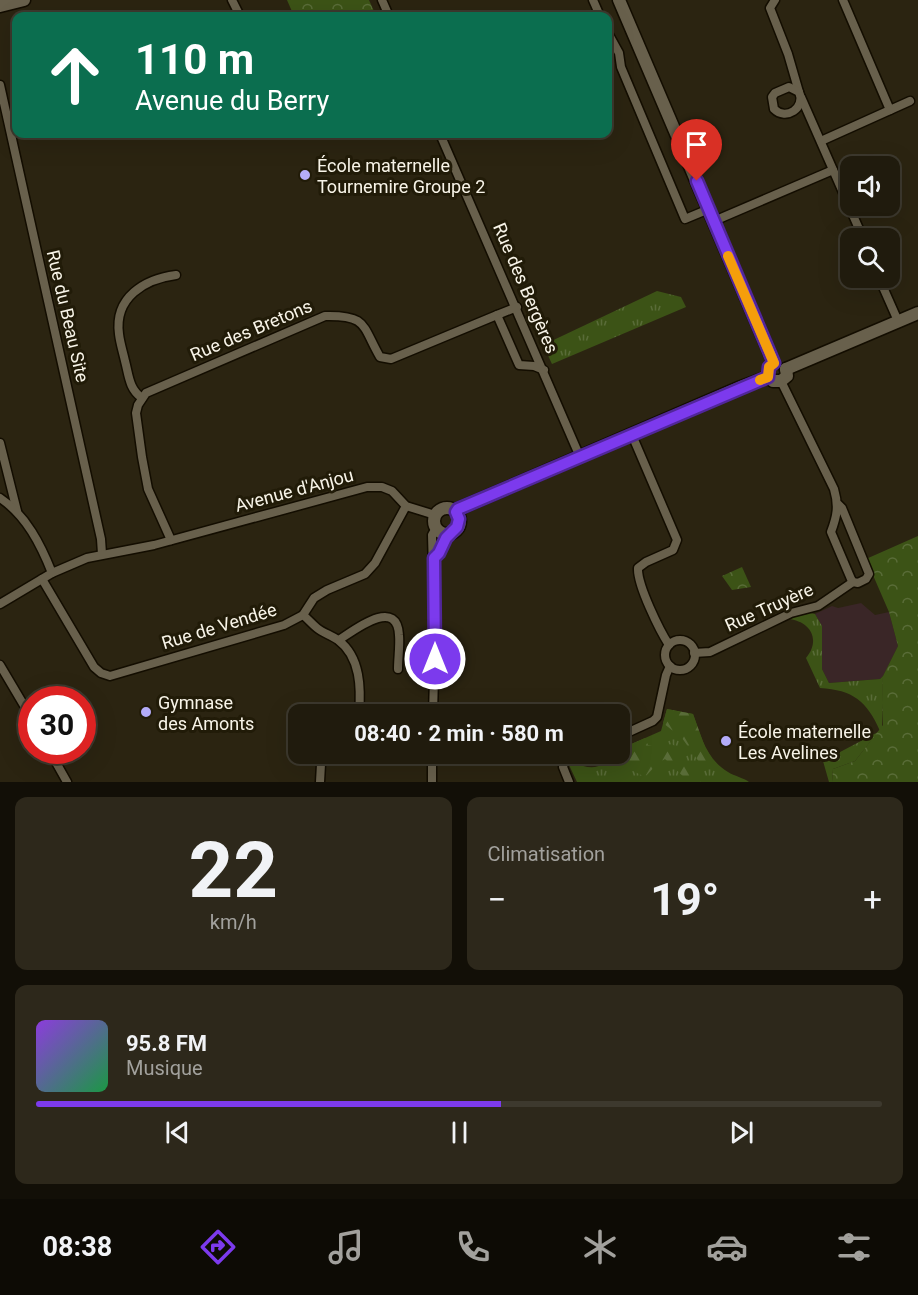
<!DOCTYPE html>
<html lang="fr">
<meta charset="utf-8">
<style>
body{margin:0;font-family:Roboto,sans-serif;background:#2d281b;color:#f1f3f6;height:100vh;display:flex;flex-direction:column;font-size:22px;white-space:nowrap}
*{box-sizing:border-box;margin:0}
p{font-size:20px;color:#a2a19d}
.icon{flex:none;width:33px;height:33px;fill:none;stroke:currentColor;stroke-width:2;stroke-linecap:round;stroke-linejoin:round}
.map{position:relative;height:782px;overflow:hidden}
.details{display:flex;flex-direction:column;gap:15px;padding:15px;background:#120f07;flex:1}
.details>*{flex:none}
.top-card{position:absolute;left:12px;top:12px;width:600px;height:126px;border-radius:12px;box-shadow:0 6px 24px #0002,0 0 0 2px #3d392e;background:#0b6e4f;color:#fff;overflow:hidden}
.controls{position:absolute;left:840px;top:156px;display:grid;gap:12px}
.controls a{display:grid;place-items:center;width:60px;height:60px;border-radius:12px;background:#201b0d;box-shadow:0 6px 24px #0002,0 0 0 2px #3d392e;font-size:30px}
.speed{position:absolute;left:18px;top:686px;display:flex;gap:12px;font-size:30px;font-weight:700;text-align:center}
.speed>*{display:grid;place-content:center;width:78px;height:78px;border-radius:50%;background:#201b0d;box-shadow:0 6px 24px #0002,0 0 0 2px #3d392e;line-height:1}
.speed .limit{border:9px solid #d22;background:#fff;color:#111}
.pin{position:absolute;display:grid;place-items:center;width:51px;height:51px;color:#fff;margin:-62px -26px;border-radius:50% 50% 50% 0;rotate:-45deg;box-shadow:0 0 6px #0007}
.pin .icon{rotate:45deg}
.me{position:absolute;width:66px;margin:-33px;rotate:0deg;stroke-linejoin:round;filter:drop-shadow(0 0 4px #0008)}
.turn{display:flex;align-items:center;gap:21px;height:126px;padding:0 24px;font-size:27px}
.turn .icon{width:78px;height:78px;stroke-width:2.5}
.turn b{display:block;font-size:42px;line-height:51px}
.big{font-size:45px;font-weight:700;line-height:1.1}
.details .tile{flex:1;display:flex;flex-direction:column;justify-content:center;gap:9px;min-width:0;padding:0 21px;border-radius:12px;background:#2d281b}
.details .dial{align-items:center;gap:0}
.dial b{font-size:78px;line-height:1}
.song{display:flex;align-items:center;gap:18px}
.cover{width:72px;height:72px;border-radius:9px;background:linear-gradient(135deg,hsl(270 70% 55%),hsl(140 70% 35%))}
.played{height:6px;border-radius:3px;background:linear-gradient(90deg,#7c3aed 55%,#3d392e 55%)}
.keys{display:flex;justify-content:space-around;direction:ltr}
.heat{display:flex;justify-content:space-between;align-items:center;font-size:33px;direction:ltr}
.details .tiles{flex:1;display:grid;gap:15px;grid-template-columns:1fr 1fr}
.tile:last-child{grid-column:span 2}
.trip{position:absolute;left:288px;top:704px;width:342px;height:60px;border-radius:12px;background:#201b0d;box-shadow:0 6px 24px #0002,0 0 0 2px #3d392e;font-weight:700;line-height:60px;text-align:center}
.tab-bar{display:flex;height:96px;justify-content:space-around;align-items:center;background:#0d0b05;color:#a2a19d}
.tab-bar .icon{width:42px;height:42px}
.tab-bar .on{color:#7c3aed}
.tab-bar b{font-size:27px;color:#f1f3f6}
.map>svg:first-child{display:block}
.commercial{fill:#3a2627}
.grass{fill:url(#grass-tufts)}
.forest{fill:url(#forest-firs)}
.park{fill:url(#park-crowns)}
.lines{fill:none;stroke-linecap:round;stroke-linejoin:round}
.street-casing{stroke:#130d00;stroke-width:11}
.secondary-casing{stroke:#130d00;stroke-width:15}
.street{stroke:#68604c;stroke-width:8}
.secondary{stroke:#68604c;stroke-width:12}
.route-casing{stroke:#51269a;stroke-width:15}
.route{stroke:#7c3aed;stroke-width:10}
.slow{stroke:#f59e0b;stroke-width:10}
.poi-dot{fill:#b4acf9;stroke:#211b08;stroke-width:2}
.labels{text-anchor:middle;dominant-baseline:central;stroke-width:6;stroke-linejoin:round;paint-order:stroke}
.poi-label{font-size:18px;fill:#f8f4e8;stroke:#211b08;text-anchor:start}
.street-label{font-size:18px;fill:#f8f4e8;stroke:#211b08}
</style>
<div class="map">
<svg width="918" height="782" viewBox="0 0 918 782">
<defs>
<pattern id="grass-tufts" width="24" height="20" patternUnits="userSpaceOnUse" patternTransform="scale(1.5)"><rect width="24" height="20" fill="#3c5316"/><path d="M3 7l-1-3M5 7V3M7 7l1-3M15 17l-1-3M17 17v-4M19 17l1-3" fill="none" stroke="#596c38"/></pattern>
<pattern id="forest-firs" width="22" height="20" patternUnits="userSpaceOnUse" patternTransform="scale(1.5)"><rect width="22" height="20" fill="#3c5316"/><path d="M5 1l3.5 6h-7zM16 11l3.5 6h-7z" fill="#596c38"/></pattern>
<pattern id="park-crowns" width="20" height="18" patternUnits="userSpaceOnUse" patternTransform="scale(1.5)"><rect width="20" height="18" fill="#3c5316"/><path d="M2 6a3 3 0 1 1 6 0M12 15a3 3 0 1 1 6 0" fill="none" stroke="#596c38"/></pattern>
</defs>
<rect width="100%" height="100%" fill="#2b2411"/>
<!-- commercial -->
<path class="commercial" d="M861,603L875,615L889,612L898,646L883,676L880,679L829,683L822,669V626L815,614L832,606L838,608Z"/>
<!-- grass -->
<g class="grass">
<path d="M657,291L681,297L686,307L552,364L543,345Z"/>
<path d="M810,613L815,614L822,626V669L829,683L880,679L883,676L882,732L870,742L855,761L833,769L832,782H829L823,761L880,731C867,701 853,690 820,688L806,658C821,640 811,621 788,619Z"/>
<path d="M667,709L693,714C701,736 706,759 728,772C734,776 744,778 749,782H577L569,765L573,760C586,771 604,770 612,753H620V748L627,746L661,731Z"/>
</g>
<!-- forest -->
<g class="forest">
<path d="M667,709L693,714L705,747L714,762L702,766L682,738L663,723Z"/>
<path d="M645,738L648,745L656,747L672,744L679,750L701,782H689L665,759L656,765L645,777L625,767L617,759L622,748Z"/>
</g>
<!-- park -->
<g class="park">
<path d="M287,0H369L376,16H294Z"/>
<path d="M918,536V782H832L833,769L855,761L883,725L882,703L883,676L898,646L889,612L866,559Z"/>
<path d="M742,567L751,587L732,590L722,576Z"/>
</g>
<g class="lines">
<!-- street casing -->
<g class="street-casing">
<g id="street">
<path d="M232,0L240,16"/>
<path d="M382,0L389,16"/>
<path d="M593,0L600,16"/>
<path d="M775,0L770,8L788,54L799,92"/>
<path d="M843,0L890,110"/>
<path d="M608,33L619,53L621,67L685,219L709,209"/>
<path d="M0,85L101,539L102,554"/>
<path d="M789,87L799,92C806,108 786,121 774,109L772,97L775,93Z"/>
<path d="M801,97L863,238"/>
<path d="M440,134L580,457"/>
<path d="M821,141L910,101"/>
<path d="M714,221L833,170"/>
<path d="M879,278L898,321"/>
<path d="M517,307L497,315L519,365L534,366L544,370"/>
<path d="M781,381L834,489C839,506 837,516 831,532L851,579L853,582L858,583L866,579L869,574L842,508L838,504"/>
<path d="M142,398C129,389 129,376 125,361C123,352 120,343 119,334C114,297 145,279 176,275"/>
<path d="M632,435L677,540L673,550L646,562L638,568C637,585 660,631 669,645"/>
<path d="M0,443L17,511"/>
<path d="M0,498C26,515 41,545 52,573"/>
<path d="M171,540L148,489L142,457L136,413L138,405L146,393L325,316C368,315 362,326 380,357L391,359L497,315"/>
<path d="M434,558L451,533"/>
<path d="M42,579L94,667L101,673L110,676L284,625L303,615L314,598L327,590L365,574L375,563L406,506"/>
<path d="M0,604L52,573L87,558L154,545L367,487H382L392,491L406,506L435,515"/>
<path d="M303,615C308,619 312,624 317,628C323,633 331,635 338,640C361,657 361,689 359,714"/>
<path d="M339,640C353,631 397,596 399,635C400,646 398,658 398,669"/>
<circle cx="680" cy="655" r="15"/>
<path d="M694,653L710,652L791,613L818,606L853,582"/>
<path d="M0,665L32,719"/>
<path d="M433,714L435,641L432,535L436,528"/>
<path d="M620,736L653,721L657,717L666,675L670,666"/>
<path d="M49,750L67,782"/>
<path d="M432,753V782"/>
<path d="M583,753L594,758L604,753"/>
<path d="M320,782L321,764L328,753"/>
<path d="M569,782L563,767L566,756L572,753"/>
</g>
</g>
<!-- secondary casing -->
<g class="secondary-casing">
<g id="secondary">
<path d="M619,0L774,363"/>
<path d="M0,6L24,0"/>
<path d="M786,369L918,313"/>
<path d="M768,377L773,381H781L787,376L786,369"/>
<circle cx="447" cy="521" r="13"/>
<path d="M456,512L458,509L741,387L768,377"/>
</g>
</g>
<!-- street -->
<use href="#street" class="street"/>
<!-- secondary -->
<use href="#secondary" class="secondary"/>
</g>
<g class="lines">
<!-- route casing -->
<g class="route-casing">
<path id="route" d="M435,659L434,558L439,553L446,538L457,527L459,519L456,512L458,509L768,377L769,367L774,363L697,181"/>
</g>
<!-- route -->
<use href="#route" class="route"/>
<!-- slow -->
<path class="slow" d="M728,256L774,363L769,367L768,377L760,380"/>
</g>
<!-- markers -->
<g class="poi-dot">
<circle cx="305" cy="175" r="6"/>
<circle cx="146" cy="712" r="6"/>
<circle cx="726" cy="741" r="6"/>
</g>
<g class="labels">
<!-- poi labels -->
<g class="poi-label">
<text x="317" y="165">École maternelle<tspan x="317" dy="21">Tournemire Groupe 2</tspan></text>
<text x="158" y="702">Gymnase<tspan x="158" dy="21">des Amonts</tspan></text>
<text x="738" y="731">École maternelle<tspan x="738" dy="21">Les Avelines</tspan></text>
</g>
<!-- street labels -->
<g class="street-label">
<text transform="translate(526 288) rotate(67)">Rue des Bergères</text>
<text transform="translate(68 316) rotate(77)">Rue du Beau Site</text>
<text transform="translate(251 330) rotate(-23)">Rue des Bretons</text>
<text transform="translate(294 490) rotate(-15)">Avenue d'Anjou</text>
<text transform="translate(769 607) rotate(-24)">Rue Truyère</text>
<text transform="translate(219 626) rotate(-17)">Rue de Vendée</text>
</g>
</g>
</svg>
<div class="controls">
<a><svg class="icon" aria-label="sound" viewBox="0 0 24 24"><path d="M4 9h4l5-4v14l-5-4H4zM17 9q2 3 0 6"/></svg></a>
<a><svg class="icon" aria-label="search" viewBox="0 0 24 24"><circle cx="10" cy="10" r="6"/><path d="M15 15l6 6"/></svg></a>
</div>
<div class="speed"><div class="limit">30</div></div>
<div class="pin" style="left:697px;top:181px;background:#d93025"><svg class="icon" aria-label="arrive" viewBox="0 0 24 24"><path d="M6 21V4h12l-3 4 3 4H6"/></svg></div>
<svg class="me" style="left:435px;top:659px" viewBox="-20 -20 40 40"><circle r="17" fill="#7c3aed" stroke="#fff" stroke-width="3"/><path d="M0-11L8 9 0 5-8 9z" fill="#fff"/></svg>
<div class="trip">08:40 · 2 min · 580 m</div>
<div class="top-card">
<div class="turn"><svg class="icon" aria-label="ahead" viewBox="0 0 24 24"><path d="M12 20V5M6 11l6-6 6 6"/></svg><div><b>110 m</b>Avenue du Berry</div></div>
</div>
</div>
<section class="details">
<div class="tiles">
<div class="tile dial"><b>22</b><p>km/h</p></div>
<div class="tile"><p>Climatisation</p>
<div class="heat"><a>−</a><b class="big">19°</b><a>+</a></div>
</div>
<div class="tile">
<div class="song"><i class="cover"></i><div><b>95.8 FM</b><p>Musique</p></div></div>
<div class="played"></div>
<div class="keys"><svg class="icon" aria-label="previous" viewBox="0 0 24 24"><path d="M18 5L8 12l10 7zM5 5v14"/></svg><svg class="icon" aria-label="pause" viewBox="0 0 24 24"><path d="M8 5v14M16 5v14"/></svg><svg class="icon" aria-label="next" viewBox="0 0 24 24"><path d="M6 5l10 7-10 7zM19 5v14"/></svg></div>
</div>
</div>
</section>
<nav class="tab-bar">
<b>08:38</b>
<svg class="icon on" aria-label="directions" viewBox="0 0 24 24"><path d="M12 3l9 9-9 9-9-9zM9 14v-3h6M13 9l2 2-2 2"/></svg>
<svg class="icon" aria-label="music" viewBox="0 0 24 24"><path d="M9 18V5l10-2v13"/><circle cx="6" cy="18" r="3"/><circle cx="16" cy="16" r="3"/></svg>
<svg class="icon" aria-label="phone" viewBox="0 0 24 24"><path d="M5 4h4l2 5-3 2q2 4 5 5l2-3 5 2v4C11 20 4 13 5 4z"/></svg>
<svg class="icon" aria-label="climate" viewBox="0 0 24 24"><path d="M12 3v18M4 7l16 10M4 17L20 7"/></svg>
<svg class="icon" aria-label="car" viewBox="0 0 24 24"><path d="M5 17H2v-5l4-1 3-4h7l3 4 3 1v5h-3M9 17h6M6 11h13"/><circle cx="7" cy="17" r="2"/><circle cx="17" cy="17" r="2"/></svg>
<svg class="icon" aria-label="filters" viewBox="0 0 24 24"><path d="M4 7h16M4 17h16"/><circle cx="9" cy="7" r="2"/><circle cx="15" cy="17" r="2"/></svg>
</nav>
